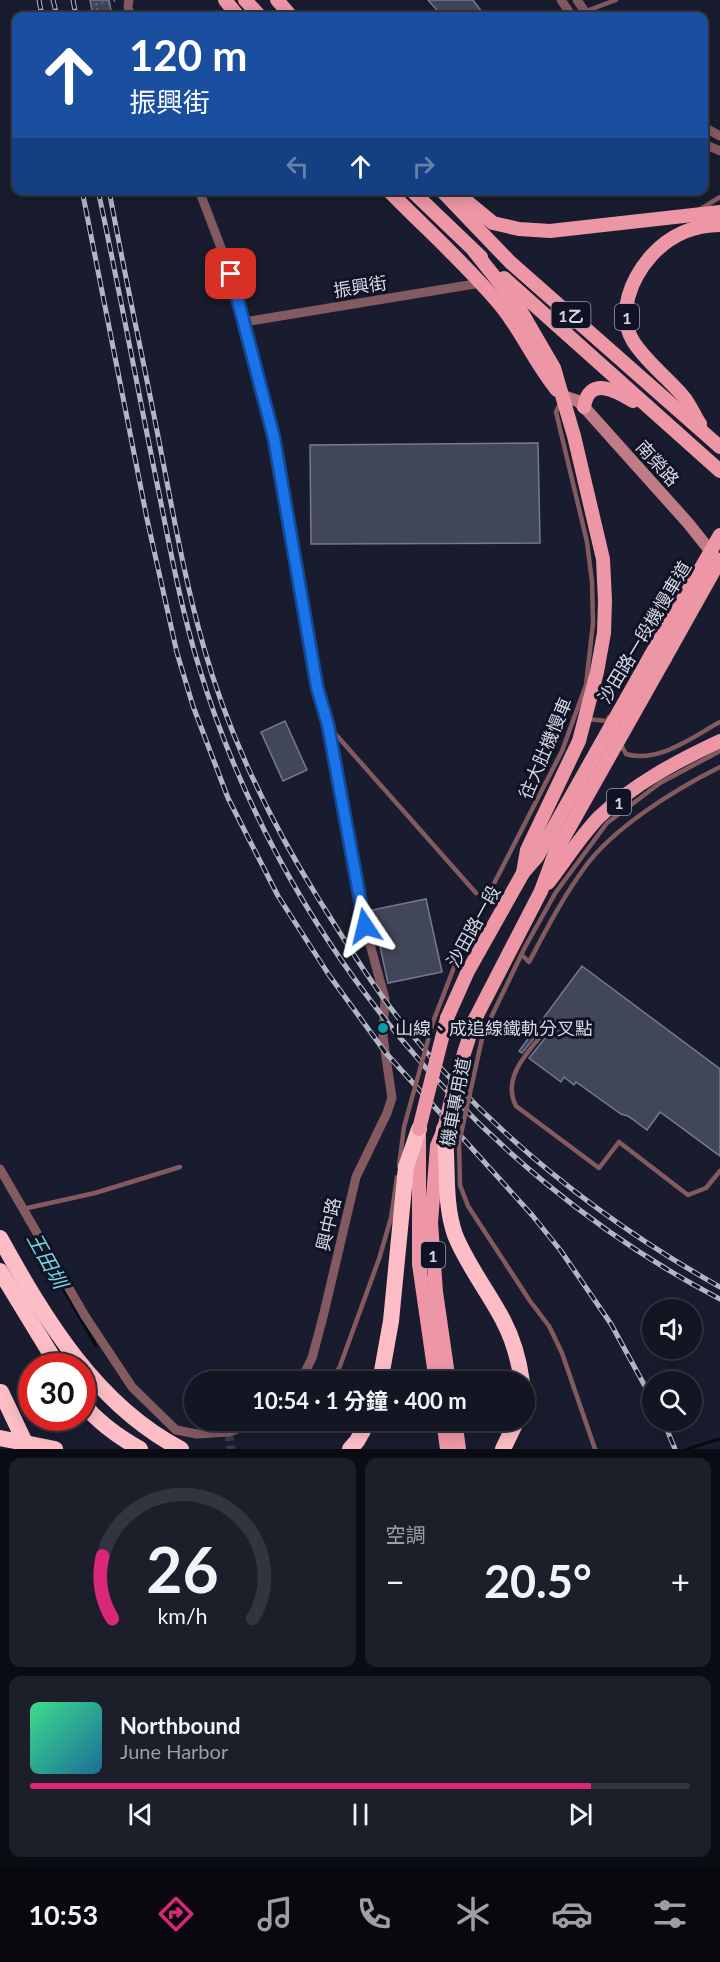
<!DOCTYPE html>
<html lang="zh-TW">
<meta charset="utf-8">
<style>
body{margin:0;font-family:Lato,"Noto Sans TC",sans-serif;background:#1c1e2a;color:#f1f3f6;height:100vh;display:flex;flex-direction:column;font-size:22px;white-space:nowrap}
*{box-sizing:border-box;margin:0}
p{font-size:20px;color:#9d9fa5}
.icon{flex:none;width:33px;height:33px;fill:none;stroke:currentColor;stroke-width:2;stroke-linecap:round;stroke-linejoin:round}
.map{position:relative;height:1449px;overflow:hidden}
.panel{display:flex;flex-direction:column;gap:9px;padding:9px;background:#0a0c13;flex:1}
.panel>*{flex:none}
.guide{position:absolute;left:12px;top:12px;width:696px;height:183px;border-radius:12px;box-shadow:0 3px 15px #0003,0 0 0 2px #323440;background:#1a4fa0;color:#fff;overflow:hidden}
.fabs{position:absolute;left:642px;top:1299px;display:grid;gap:12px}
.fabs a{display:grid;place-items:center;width:60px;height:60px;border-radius:50%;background:#131522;box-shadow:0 3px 15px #0003,0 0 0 2px #323440;font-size:30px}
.speed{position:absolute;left:18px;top:1353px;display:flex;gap:12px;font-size:30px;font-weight:700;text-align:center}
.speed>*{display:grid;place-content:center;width:78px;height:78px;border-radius:50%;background:#131522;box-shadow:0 3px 15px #0003,0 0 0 2px #323440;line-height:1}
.speed .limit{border:9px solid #d22;background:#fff;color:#111}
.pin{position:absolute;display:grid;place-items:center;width:51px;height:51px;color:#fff;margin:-26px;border-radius:12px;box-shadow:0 3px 9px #0006}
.me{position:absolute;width:66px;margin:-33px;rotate:350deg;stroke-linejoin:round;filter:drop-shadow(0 0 4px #0008)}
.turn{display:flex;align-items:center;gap:21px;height:126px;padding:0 18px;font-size:27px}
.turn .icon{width:78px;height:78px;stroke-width:2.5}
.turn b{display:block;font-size:42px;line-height:51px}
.lanes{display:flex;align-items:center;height:57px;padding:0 18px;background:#0003;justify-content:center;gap:30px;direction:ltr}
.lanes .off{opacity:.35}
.big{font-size:45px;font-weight:700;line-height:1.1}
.panel .tile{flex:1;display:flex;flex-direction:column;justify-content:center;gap:9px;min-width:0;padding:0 21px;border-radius:12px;background:#1c1e2a}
.panel .dial{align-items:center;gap:0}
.dial svg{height:156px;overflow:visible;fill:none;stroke:#323440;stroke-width:7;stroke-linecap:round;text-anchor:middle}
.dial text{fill:#f1f3f6;stroke:none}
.song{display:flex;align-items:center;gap:18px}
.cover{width:72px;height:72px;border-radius:9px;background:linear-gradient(135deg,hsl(150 70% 55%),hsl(200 70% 35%))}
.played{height:6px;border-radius:3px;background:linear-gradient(90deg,#db2777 85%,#323440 85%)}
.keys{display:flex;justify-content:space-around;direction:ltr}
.heat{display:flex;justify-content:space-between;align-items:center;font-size:33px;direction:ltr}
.panel .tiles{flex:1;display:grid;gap:9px;grid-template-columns:1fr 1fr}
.tile:last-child{grid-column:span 2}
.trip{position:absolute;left:184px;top:1371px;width:351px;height:60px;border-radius:30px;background:#131522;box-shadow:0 3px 15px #0003,0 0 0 2px #323440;font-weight:700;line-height:60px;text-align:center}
.dock{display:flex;height:96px;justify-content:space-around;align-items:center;background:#08080e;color:#9d9fa5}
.dock .icon{width:42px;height:42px}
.dock .selected{color:#db2777}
.dock b{font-size:27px;color:#f1f3f6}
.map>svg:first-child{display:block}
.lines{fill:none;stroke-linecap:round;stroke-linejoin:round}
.stream{stroke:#000e10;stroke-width:3}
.building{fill:#41465a;stroke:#747a91;stroke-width:1.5}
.street-tunnel{stroke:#35384a;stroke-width:9;stroke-dasharray:9 4.5;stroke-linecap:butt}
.path{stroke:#6f7282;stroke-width:2;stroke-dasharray:1.5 4.5;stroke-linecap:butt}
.lane{stroke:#845a61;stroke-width:4.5}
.street{stroke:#845a61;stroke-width:9}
.secondary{stroke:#bf7c87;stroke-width:12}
.primary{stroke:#ed96a5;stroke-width:14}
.highway{stroke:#fdbdc6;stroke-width:16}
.rail-casing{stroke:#b2b6c4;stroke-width:5}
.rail{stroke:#101324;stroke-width:3;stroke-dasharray:9;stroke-linecap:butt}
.lane-bridge{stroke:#845a61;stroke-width:4.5}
.primary-bridge{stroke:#ed96a5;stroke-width:14}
.highway-bridge{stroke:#fdbdc6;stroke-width:16}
.route-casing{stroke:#114b97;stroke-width:15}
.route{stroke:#1a73e8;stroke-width:10}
.culture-dot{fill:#0f9aa8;stroke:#101324;stroke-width:2}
.labels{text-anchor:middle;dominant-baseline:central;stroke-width:6;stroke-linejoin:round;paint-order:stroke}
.shield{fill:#101324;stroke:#9a9eac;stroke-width:1.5}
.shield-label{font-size:16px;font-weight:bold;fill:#d5d9e6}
.street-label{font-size:18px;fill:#d5d9e6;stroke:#101324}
.poi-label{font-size:18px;fill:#d5d9e6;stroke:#101324;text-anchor:start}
.water-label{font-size:20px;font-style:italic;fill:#73d7e5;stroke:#101324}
</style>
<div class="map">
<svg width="720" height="1449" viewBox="0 0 720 1449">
<rect width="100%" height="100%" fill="#191c2e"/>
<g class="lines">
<!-- stream -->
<g class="stream">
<path d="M59,1281L96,1346"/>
<path d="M687,1449L720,1439"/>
</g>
</g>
<!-- building -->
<g class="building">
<path d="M90,0H109L112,16H93Z"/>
<path d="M428,0H473L485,16H442Z"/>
<path d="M538,443L540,543L311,544L310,445Z"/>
<path d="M285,721L307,770L283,781L261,732Z"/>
<path d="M426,899L442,972L388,983L372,910Z"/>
<path d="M582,966L720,1069V1156L660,1112L647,1130L628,1116L621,1114L576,1082L574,1085L564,1077L561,1082L529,1058L550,1032L548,1026L543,1027L522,1053L519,1051Z"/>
</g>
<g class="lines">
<!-- street-tunnel -->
<path class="street-tunnel" d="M229,1432L231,1449"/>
<!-- path -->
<path class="path" d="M98,16L96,4L119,0"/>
<!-- lane -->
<g class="lane">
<path d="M573,16L616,0"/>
<path d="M699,210L720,197"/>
<path d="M587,719L607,721L609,717"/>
<path d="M331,729L476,893"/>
<path d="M620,743L626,754C658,764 694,736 720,722"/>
<path d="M524,957L529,962C546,930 563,897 585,867C614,827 676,789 720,767"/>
<path d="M433,1022L463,944L562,751L586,685L593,623L592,582L587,542L556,412L561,401"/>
<path d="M546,1030C529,1051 501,1077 516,1106L599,1168L619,1142L688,1195L706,1188L720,1171"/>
<path d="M483,1034L525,947L556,892L607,823L660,783L720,751"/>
<path d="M459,1143L460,1185L468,1206L530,1301L549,1326L562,1353L595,1449"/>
<path d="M399,1166L404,1127"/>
<path d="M23,1209L95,1193L180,1167"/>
<path d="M331,1382L340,1366L379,1259L391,1218L397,1177"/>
</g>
<!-- street -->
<g class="street">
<path d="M129,0L128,6L130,16"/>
<path d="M561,0L572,16"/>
<path d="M577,0L588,16"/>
<path d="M704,127L720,136"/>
<path d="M704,144L720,151"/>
<path d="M199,190L231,274L274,438L317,687L328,725L365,926L385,999L383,1037L392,1098L387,1113L356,1177L323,1317L312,1358L300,1382"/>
<path d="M244,322L481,283"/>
<path d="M0,1169L85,1316L132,1387L176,1430L197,1434L229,1432L262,1420"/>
</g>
<!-- secondary -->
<path class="secondary" d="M563,396L578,401L584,407L688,523L716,558"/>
<!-- primary -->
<g class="primary">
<path d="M225,0L238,16"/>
<path d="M245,0L260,16"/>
<path d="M277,0L291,16"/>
<path d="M388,190C426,229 467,265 501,306C522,332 535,363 557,390"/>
<path d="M411,190L481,257"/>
<path d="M441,190L510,262L720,447"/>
<path d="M453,190L493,223L519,229L550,231L720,212"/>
<path d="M474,251L518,306L554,368L574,436L603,559L605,601L604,633L597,672L579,741L527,850L523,873"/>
<path d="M504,278L720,471"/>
<path d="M584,407C589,376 615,390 633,401"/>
<path d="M700,424C694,415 690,404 683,396C667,377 646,362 633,341C616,313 632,278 651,256C670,235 692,225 720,225"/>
<path d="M548,883C565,861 580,837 599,817C634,784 677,761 720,741"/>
<path d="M447,1018L468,971L523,873L537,857L651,655"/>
<path d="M475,1019L541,891L555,853L665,658"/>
<path d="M444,1129L437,1146L431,1223L436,1292L449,1382"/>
<path d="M419,1137V1264L436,1382"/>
<path d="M443,1420L447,1449"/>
<path d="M455,1420L459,1449"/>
</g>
<!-- highway -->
<g class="highway">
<path d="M444,1129C449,1164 443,1200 455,1235C467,1265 488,1291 503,1320C513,1339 519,1360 522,1382"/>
<path d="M0,1238C45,1319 96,1405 181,1449"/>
<path d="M0,1271L58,1366"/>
<path d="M380,1382L391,1321L406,1167L419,1129"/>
<path d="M82,1402C97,1422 119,1437 140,1449"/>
<path d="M0,1438L55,1449"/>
<path d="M350,1449L357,1441L369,1420"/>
<path d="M503,1449L517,1420"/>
</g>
<!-- rail casing -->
<g class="rail-casing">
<g id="rail">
<path d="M39,0L42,16"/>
<path d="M53,0L57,16"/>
<path d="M73,0L76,16"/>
<path d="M82,190L147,519L177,653L193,706L228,798L278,896L329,975L385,1052L532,1215L561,1251L611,1324L652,1399"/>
<path d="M98,190C120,293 139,396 160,498C171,554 182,612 199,667C279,932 474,1171 720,1299"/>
<path d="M109,190C124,272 142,354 158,436C172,507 184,578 204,648C229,736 270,821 318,898C345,941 372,985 403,1024C490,1132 599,1219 720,1287"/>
<path d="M663,1420L675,1449"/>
</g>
</g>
<!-- rail -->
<use href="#rail" class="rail"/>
<!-- lane-bridge -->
<g class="lane-bridge">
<path d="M404,1127L433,1022"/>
<path d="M459,1143L483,1034"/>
</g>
<!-- primary-bridge -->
<g class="primary-bridge">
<path d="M651,655L720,535"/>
<path d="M665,658L720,560"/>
<path d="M419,1129L447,1018"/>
<path d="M444,1129L458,1072L475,1019"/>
</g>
<!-- highway-bridge -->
<path class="highway-bridge" d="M1,1392L28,1449"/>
</g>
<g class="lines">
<!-- route casing -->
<g class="route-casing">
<path id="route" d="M231,274L274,438L317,687L328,725L365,926"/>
</g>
<!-- route -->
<use href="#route" class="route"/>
</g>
<!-- markers -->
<circle class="culture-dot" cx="383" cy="1028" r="6"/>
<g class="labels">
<!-- shield labels -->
<g class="shield">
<rect x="551.5" y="302" width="39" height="26" rx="4.5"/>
<rect x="615" y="304" width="24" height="26" rx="4.5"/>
<rect x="607" y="789" width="24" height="26" rx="4.5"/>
<rect x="421" y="1242" width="24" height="26" rx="4.5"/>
</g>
<g class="shield-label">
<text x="571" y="315">1乙</text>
<text x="627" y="317">1</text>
<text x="619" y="802">1</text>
<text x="433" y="1255">1</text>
</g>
<!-- street labels -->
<g class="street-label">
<text transform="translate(360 286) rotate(-9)">振興街</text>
<text transform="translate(658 463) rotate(48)">南榮路</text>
<text transform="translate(644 632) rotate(-59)">沙田路一段機慢車道</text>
<text transform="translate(545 748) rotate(-67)">往大肚機慢車</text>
<text transform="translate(473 926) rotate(-61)">沙田路一段</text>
<text transform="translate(455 1102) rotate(-79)">機車專用道</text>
<text transform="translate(328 1224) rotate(-77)">興中路</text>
</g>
<!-- poi labels -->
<g class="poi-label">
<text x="395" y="1028">山線、成追線鐵軌分叉點</text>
</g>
<!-- water labels -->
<g class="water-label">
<text transform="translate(48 1260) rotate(61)">王田圳</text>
</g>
</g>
</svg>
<div class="fabs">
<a><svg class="icon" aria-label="sound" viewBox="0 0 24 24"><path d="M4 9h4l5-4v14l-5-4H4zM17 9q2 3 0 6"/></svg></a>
<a><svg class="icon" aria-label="search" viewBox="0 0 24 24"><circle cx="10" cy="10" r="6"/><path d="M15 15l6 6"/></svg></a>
</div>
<div class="speed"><div class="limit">30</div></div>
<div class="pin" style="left:231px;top:274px;background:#d93025"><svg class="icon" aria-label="arrive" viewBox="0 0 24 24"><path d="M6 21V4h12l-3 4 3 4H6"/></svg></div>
<svg class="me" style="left:365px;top:926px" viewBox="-20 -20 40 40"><path d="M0-17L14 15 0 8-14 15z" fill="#1a73e8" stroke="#fff" stroke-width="4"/></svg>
<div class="trip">10:54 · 1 分鐘 · 400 m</div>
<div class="guide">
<div class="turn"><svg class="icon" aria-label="ahead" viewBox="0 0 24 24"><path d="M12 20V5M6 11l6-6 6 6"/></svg><div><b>120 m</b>振興街</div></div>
<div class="lanes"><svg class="icon off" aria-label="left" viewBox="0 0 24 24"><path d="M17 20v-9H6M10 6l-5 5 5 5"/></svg><svg class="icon" aria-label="ahead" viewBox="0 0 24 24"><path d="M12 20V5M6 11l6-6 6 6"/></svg><svg class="icon off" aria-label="right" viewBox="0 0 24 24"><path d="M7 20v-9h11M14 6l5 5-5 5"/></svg></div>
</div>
</div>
<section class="panel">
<div class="tiles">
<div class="tile dial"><svg viewBox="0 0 100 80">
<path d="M14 69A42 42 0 1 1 86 69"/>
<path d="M14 69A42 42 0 0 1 9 37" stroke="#db2777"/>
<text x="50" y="56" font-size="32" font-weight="700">26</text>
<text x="50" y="72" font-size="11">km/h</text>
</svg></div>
<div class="tile"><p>空調</p>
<div class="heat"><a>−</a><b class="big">20.5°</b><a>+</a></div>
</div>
<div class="tile">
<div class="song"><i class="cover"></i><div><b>Northbound</b><p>June Harbor</p></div></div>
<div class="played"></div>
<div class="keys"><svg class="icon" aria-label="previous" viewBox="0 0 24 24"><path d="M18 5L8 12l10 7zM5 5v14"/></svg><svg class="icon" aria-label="pause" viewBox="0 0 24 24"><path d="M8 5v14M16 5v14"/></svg><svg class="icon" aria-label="next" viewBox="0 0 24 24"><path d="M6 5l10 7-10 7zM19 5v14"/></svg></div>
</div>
</div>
</section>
<nav class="dock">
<b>10:53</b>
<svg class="icon selected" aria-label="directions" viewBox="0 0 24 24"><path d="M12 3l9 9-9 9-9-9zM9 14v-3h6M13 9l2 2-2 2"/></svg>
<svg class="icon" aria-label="music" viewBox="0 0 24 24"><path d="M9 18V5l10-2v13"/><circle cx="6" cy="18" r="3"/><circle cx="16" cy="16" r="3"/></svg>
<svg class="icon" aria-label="phone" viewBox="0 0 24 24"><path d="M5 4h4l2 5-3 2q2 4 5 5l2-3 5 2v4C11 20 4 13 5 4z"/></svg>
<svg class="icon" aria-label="climate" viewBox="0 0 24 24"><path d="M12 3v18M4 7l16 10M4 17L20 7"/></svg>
<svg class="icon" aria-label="car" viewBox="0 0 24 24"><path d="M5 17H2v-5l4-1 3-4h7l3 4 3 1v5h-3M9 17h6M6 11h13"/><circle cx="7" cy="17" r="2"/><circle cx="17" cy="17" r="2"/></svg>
<svg class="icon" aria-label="filters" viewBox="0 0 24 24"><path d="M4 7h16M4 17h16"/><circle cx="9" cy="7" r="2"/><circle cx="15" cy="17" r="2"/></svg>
</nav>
